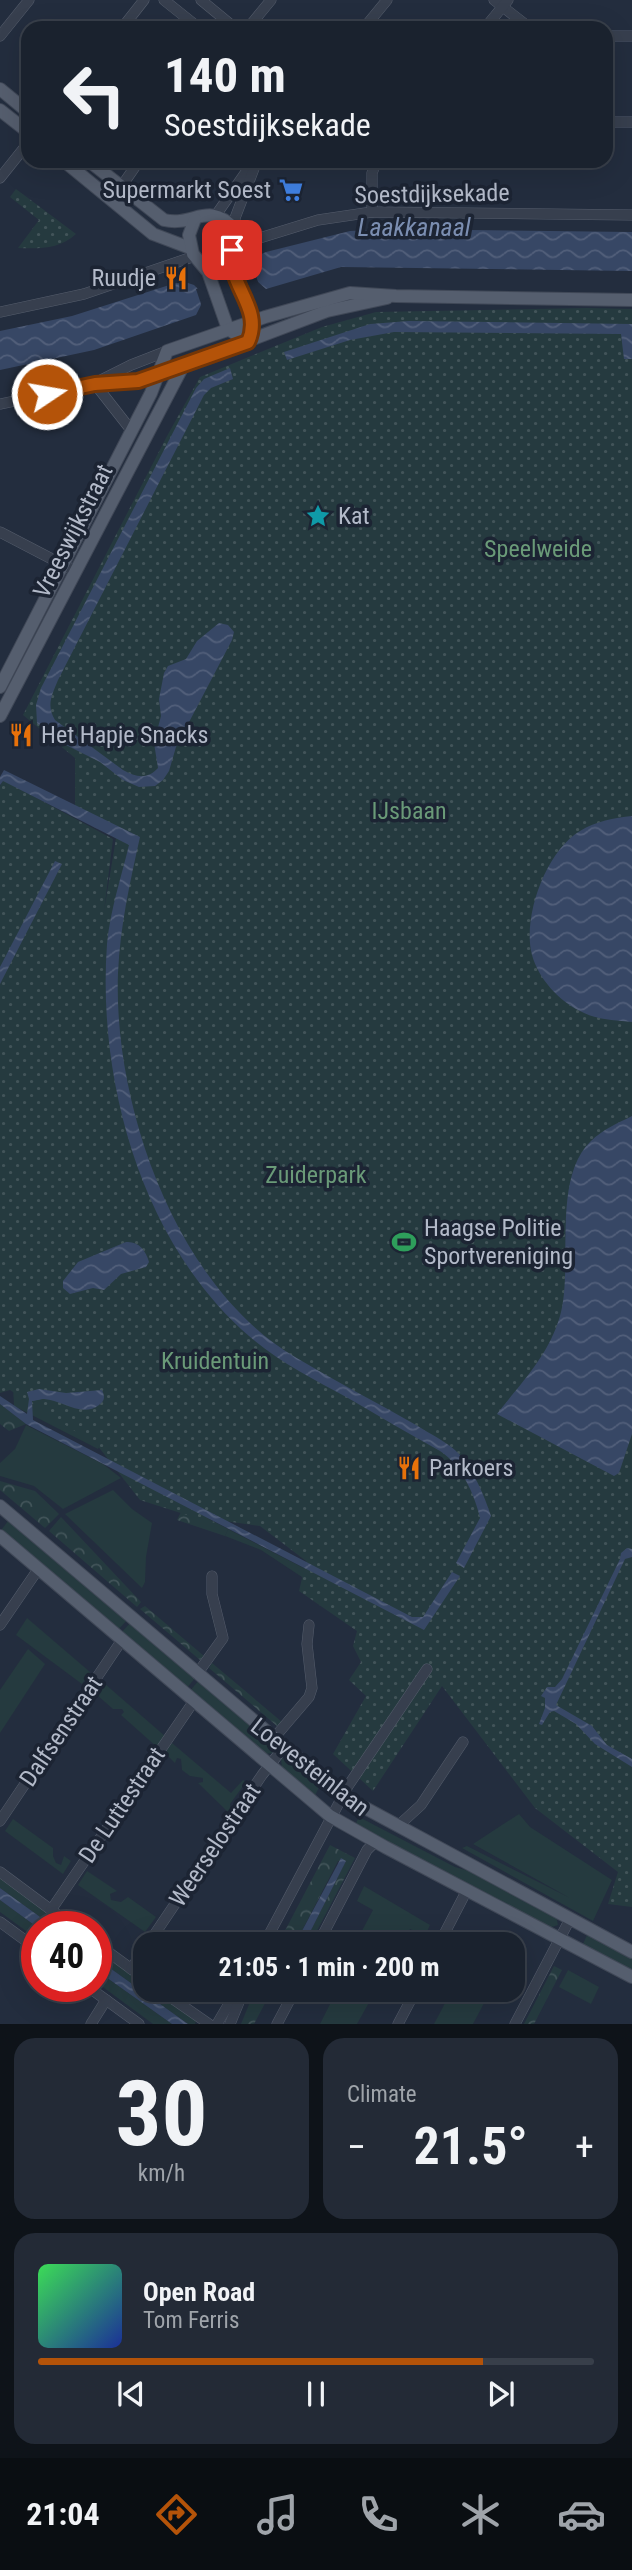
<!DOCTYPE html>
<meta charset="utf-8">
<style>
body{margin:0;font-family:"Roboto Condensed",sans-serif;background:#232a36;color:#f1f3f6;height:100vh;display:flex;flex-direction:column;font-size:26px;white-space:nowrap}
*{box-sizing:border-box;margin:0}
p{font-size:23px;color:#9fa4aa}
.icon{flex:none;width:38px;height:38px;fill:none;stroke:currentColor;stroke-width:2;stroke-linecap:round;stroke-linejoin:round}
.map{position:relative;height:2024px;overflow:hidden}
.side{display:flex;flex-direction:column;gap:14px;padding:14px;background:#0e1319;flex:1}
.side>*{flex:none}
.banner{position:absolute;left:21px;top:21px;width:592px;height:147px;border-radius:21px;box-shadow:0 7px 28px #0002,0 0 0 2px #383f4a;background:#1a222e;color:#f1f3f6;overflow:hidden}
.speed{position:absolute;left:21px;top:1911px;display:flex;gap:14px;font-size:35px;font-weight:700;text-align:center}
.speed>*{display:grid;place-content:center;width:91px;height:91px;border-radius:50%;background:#1a222e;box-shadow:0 7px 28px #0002,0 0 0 2px #383f4a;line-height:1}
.speed .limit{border:10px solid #d22;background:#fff;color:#111}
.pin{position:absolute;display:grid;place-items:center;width:60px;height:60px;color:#fff;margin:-30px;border-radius:14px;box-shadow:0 4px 10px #0006}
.me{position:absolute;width:77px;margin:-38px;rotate:78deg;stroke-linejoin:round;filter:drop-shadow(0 0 5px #0008)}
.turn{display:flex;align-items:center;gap:24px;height:147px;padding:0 28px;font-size:32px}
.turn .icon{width:91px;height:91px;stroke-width:2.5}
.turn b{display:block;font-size:49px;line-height:60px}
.big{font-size:52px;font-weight:700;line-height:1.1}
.side .card{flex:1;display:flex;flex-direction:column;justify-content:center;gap:10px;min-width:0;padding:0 24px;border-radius:21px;background:#232a36}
.side .dial{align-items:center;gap:0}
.dial b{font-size:91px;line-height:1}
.song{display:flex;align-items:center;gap:21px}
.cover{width:84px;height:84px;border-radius:10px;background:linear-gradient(135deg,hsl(130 70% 55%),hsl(230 70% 35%))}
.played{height:7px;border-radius:4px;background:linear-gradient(90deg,#b45309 80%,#383f4a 80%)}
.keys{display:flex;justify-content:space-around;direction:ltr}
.heat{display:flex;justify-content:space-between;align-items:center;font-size:38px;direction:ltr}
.side .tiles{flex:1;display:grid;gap:14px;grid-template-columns:1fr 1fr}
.card:last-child{grid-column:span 2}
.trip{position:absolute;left:133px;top:1932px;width:392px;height:70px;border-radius:21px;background:#1a222e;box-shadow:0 7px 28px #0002,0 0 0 2px #383f4a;font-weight:700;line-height:70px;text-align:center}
.tab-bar{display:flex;height:112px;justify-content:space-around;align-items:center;background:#0a0e12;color:#9fa4aa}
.tab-bar .icon{width:49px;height:49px}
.tab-bar .active{color:#b45309}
.tab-bar b{font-size:32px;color:#f1f3f6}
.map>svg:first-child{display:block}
.grass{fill:#253a3f}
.forest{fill:url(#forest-crowns)}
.park{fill:url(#park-dots)}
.water{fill:url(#water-waves)}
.pier{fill:#232d3e}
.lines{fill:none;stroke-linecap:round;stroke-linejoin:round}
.minor-casing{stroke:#555d6c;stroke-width:11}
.major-casing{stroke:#404857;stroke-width:14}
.minor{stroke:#373f4e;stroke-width:10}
.major{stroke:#555e6e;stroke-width:12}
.route-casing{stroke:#753606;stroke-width:18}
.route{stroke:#b45309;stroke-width:12}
.labels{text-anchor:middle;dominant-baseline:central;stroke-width:7;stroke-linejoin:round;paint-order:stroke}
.poi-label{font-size:24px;fill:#b3bac9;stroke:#1c2433;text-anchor:start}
.street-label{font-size:24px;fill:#b3bac9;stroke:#1c2433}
.park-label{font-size:24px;fill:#6a9a78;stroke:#1c2433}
.water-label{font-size:26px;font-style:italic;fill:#7b8eb1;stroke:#1c2433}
</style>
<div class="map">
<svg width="632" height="2024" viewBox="0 0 632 2024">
<defs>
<pattern id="forest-crowns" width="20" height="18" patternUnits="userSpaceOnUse" patternTransform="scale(1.75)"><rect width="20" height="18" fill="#253a3f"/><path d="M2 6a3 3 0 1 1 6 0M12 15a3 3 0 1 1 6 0" fill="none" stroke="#425459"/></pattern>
<pattern id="park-dots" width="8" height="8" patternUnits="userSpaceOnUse" patternTransform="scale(1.75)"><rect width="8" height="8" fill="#253a3f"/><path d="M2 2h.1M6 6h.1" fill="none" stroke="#425459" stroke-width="1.8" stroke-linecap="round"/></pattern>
<pattern id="water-waves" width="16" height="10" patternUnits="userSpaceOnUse" patternTransform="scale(1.75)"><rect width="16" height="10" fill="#374765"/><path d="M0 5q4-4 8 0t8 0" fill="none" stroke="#525f7a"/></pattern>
</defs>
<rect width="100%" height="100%" fill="#232d3e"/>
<!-- grass -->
<g class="grass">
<path d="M13,1388L103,1441L98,1449L14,1406Z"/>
<path d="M26,1425L103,1464L121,1478L63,1509L34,1486L0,1476V1463L15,1449Z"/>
<path d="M113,1490L132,1509L152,1523L146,1557L145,1582L142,1588L65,1514Z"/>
<path d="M8,1521L14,1522L128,1619L118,1630L4,1534L2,1529Z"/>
<path d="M228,1529L331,1582L305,1579L261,1550L225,1536Z"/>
<path d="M27,1618L90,1672L82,1684L16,1635Z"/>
<path d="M131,1622L196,1677L186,1689L121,1633Z"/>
<path d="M28,1649L45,1664L0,1733V1690Z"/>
<path d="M199,1680L271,1741L273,1753L265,1754L189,1692Z"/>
<path d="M105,1684L166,1737L158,1748L121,1715L124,1712L122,1709H113L97,1695Z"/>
<path d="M172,1743L231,1793L243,1780L246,1782L230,1804L231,1809L228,1812L198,1783L203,1782V1778L190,1776L182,1770L181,1759L177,1758L175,1763L165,1753Z"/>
<path d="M286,1758L292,1760L321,1783L314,1798L282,1768L281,1759Z"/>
<path d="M519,1814L530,1827L612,1880L593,1921L462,1848L467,1846L570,1898L473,1844Z"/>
<path d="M359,1817L455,1867L476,1873L556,1916L558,1925L549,1928L355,1825Z"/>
<path d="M13,1819L53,1848V1856L56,1863L61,1865L64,1856L71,1861L63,1874L5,1831Z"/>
<path d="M87,1871L117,1891L110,1894L111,1900L121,1902L128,1897L156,1917L145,1932L78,1885Z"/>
<path d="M0,1878L67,1927H54L0,1888Z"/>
<path d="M364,1886L430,1925L425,1936L410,1929L402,1944H355L373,1910L357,1901Z"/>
<path d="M0,1900L37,1927V1939L0,1912Z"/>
<path d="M588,1933L632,1956V1973L582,1946Z"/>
<path d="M96,1948L145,1984V1990H153L196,2021L195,2024H188L96,1958Z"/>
<path d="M96,1970L172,2024H153L96,1982Z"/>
<path d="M568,1970L599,1987L591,2004L559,1987Z"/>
<path d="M337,1990H340L336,1999L349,1993L343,1990H376L357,2024H320Z"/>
<path d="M452,1990H491L473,2024H434Z"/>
</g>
<!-- forest -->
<g class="forest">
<path d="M0,1404L26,1424L9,1431L0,1424Z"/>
<path d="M0,1481L35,1491L59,1514L45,1528L0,1490Z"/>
<path d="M184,1506L228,1529L225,1536L177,1520Z"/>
<path d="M61,1517L141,1602L137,1607L49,1531Z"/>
<path d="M145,1606L204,1656L200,1660L140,1609Z"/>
<path d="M212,1663L282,1722L277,1726L209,1668Z"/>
<path d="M330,1845L355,1858L310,1944H304L346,1861H338L295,1944H278Z"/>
<path d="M554,1966L562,1970L534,2024H524Z"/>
<path d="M255,1990H272L254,2024H241Z"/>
</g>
<!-- park -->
<g class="park">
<path d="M16,189L76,234C60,249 39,249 18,248L39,220L10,197Z"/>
<path d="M587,308L632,309V1907L608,1904L618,1872L535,1808L442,1686L373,1791L333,1754L366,1696L349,1680L361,1662L353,1646L357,1631L299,1591L306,1561L260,1526L190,1516L140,1500L97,1445L10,1390L0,1393V786L3,780L113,839L104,911L116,838L75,809V758L23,715L167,436L200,377L322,327L376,312Z"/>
</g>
<!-- water -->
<g class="water">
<path d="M388,229L632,232V271L341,267L266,289L257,281L200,300L201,305L196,315L94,350L0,370V331L72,316L182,281L194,285L198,289L253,271V266L257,256L266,252L350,231Z"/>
<path d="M409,321L632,324V359H624L621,334L394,332L350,340L287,360L284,352L370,324Z"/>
<path d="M230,368L233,379L211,388L204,395L58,680C52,695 46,705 55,720L123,770C136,777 147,780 158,768L154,743L161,716L159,699L164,673L168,666L186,659L197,641L219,623L228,625L234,632L232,640L176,747L169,771L163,780L155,786L139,787L123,780L100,762L56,740L37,723L36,705L41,688L196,388L204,379Z"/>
<path d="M4,770L140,837C130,882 120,926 118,973C113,1105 176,1287 295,1357C335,1381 376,1402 416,1425C430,1434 448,1442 460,1455C474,1471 484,1495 491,1516L464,1568L456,1563L480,1518C475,1495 461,1464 440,1451C409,1434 379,1416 348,1398C313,1379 279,1362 249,1336C142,1244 97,1081 107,944C110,911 121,878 129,845L3,781L0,785V777Z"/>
<path d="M632,816V1022C614,1020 596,1020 580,1011C559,1001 538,978 532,955C522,917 546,851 580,831C596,821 614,818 632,816Z"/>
<path d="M55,861L62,864L0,984V967Z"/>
<path d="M632,1116V1434L619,1473L614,1476L497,1414C521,1383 549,1355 560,1316C574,1267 551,1179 591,1141C602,1130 618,1123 632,1116Z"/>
<path d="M126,1242C138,1241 146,1250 149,1262L146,1267L121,1274L104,1290L93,1288L70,1294L63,1288V1281L78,1262Z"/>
<path d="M39,1389L66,1393L102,1390C105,1397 105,1401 99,1405C82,1418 62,1400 44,1399C41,1399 35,1401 32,1401L33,1420L412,1617H423L452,1572L460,1576L424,1630L26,1424L0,1404V1396L27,1414L29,1399L27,1392Z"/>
<path d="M627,1548L632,1549V1557L625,1559L556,1705L592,1726L607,1745L632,1759V1767L595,1744L576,1724L554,1711L550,1712L542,1725L539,1724L545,1708V1698L541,1696L547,1687H555L562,1679L620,1559L621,1553Z"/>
<path d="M341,1858L346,1861L304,1944H295Z"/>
<path d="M0,1888L54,1927H37L0,1900Z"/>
<path d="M96,1958L188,2024H172L96,1970Z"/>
</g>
<!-- pier -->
<path class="pier" d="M254,270L258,282L200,301L196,289Z"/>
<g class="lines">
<!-- minor casing -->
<g class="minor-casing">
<g id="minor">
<path d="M164,0L199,28"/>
<path d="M201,0L235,28"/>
<path d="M494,0L530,28"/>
<path d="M122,28L144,0"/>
<path d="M248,28L271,0"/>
<path d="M364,28L387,0"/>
<path d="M485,28L508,0"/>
<path d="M0,36L29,0"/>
<path d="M606,36H632"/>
<path d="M606,122H632"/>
<path d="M0,178L28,143"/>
<path d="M121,187L139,161"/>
<path d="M372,212V173L377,161"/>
<path d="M216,215L246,172L259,161"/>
<path d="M235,229V218L255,166"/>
<path d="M236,241H250L318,220L372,212L632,215"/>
<path d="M0,312L84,294L195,256"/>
<path d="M97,382L131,365L167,351"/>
<path d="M95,384L131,430"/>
<path d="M0,404L95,384L138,381L159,374"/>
<path d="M0,532L75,571"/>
<path d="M0,1625L39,1568"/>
<path d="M197,1674L223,1638L212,1594V1576"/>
<path d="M274,1738L309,1697L312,1688L307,1644L309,1625"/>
<path d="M0,1821L122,1640"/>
<path d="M398,1826L421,1805L463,1742"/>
<path d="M0,1872L74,1927"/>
<path d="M51,1910L194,1701"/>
<path d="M0,1922L37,1949"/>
<path d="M96,1943L145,1979"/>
<path d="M148,1944L262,1775L284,1747"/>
<path d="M264,1944L348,1786L427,1669"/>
<path d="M318,1944L367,1850L375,1842"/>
<path d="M439,1944L467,1890"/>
<path d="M131,1969L145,1948"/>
<path d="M87,1986L139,2024"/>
<path d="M160,1990L209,2024"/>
<path d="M91,2024L106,2000"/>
<path d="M217,2024L237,1990"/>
<path d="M230,2024L244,1990"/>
<path d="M277,2024L295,1990"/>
<path d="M398,2024L416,1990"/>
<path d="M515,2024L570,1919"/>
</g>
</g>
<!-- major casing -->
<g class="major-casing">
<g id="major">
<path d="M0,89L28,112"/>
<path d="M0,110L28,132"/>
<path d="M64,161L153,234L190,248"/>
<path d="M89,161L164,220C195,227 207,200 235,229L236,241L232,262L254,321L253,331L248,342"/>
<path d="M195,219L189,235L193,254L208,272L228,329L248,342"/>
<path d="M176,368L327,311L387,298"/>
<path d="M0,687L151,393L167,351L265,317L350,293L396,296L632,300"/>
<path d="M0,716L183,366"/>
<path d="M0,1506L343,1796L632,1952"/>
<path d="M0,1536L330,1816L385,1847L632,1977"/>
</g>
</g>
<!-- minor -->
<use href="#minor" class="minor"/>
<!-- major -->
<use href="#major" class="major"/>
</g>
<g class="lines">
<!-- route casing -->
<g class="route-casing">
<path id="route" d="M47,394L95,384L138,381L248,342C264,308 226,284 232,250"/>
</g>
<!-- route -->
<use href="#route" class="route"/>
</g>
<!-- icons -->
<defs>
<g id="supermarket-bare" transform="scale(1.89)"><path d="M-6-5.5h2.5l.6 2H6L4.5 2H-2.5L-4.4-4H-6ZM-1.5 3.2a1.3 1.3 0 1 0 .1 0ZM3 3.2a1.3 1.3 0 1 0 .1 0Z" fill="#3f7fe0" stroke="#1c2433" stroke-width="2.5" paint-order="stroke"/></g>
<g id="restaurant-bare" transform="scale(1.89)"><path d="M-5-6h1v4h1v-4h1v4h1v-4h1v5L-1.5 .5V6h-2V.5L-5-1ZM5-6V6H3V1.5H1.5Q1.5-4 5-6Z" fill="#e8710a" stroke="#1c2433" stroke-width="2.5" paint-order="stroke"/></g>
<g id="sight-bare" transform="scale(1.89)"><path d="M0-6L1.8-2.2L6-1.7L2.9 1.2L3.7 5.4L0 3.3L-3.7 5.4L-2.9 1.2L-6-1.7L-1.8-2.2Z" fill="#0f9aa8" stroke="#1c2433" stroke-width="2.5" paint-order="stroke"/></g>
<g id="stadium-bare" transform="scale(1.89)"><path d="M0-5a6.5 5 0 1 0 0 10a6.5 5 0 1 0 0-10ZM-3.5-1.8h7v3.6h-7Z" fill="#2e9e5b" stroke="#1c2433" stroke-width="2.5" paint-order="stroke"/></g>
</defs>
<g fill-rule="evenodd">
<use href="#supermarket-bare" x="291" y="190"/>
<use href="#restaurant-bare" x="176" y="278"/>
<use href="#sight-bare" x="318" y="516"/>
<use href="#restaurant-bare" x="21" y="735"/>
<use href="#stadium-bare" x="404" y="1242"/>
<use href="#restaurant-bare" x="409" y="1468"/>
</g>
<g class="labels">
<!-- poi labels -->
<g class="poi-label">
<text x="271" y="190" text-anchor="end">Supermarkt Soest</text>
<text x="156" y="278" text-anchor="end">Ruudje</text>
<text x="338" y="516">Kat</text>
<text x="41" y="735">Het Hapje Snacks</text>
<text x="424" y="1228">Haagse Politie<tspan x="424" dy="28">Sportvereniging</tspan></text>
<text x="429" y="1468">Parkoers</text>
</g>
<!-- street labels -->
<g class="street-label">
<text transform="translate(432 194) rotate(-1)">Soestdijksekade</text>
<text transform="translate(73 531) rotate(-63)">Vreeswijkstraat</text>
<text transform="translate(61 1731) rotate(-56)">Dalfsenstraat</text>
<text transform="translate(310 1767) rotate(38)">Loevesteinlaan</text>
<text transform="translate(122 1805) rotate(-56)">De Luttestraat</text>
<text transform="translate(215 1845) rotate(-56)">Weerselostraat</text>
</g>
<!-- park labels -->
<g class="park-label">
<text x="538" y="549">Speelweide</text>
<text x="409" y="811">IJsbaan</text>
<text x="316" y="1175">Zuiderpark</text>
<text x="215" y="1361">Kruidentuin</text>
</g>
<!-- water labels -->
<g class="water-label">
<text x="414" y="227">Laakkanaal</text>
</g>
</g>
</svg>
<div class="speed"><div class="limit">40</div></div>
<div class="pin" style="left:232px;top:250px;background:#d93025"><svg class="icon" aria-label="arrive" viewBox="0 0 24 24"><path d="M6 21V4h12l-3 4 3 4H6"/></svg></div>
<svg class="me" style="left:47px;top:394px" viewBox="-20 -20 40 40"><circle r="17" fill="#b45309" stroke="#fff" stroke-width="3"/><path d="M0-11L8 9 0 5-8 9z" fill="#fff"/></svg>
<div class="trip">21:05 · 1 min · 200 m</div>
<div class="banner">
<div class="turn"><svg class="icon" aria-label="left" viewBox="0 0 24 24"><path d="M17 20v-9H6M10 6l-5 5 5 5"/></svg><div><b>140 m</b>Soestdijksekade</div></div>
</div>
</div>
<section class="side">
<div class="tiles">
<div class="card dial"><b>30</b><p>km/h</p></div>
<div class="card"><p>Climate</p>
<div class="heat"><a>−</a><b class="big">21.5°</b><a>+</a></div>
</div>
<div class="card">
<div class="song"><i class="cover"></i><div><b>Open Road</b><p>Tom Ferris</p></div></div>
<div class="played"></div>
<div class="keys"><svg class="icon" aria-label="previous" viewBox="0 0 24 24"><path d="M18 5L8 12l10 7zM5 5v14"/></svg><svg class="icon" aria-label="pause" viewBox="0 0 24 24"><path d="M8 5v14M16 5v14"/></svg><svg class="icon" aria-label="next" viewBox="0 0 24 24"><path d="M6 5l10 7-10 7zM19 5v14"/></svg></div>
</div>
</div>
</section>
<nav class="tab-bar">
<b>21:04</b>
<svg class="icon active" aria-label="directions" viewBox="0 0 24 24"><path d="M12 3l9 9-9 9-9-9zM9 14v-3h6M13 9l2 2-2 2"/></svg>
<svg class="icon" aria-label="music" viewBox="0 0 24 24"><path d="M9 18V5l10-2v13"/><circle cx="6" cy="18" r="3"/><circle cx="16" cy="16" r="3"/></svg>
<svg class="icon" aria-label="phone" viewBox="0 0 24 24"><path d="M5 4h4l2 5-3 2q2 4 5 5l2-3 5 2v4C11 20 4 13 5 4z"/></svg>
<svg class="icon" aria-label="climate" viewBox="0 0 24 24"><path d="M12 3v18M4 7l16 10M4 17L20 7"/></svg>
<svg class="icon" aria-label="car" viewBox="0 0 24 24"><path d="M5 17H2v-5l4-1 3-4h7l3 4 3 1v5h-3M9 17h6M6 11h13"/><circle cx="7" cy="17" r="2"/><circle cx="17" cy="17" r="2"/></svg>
</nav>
